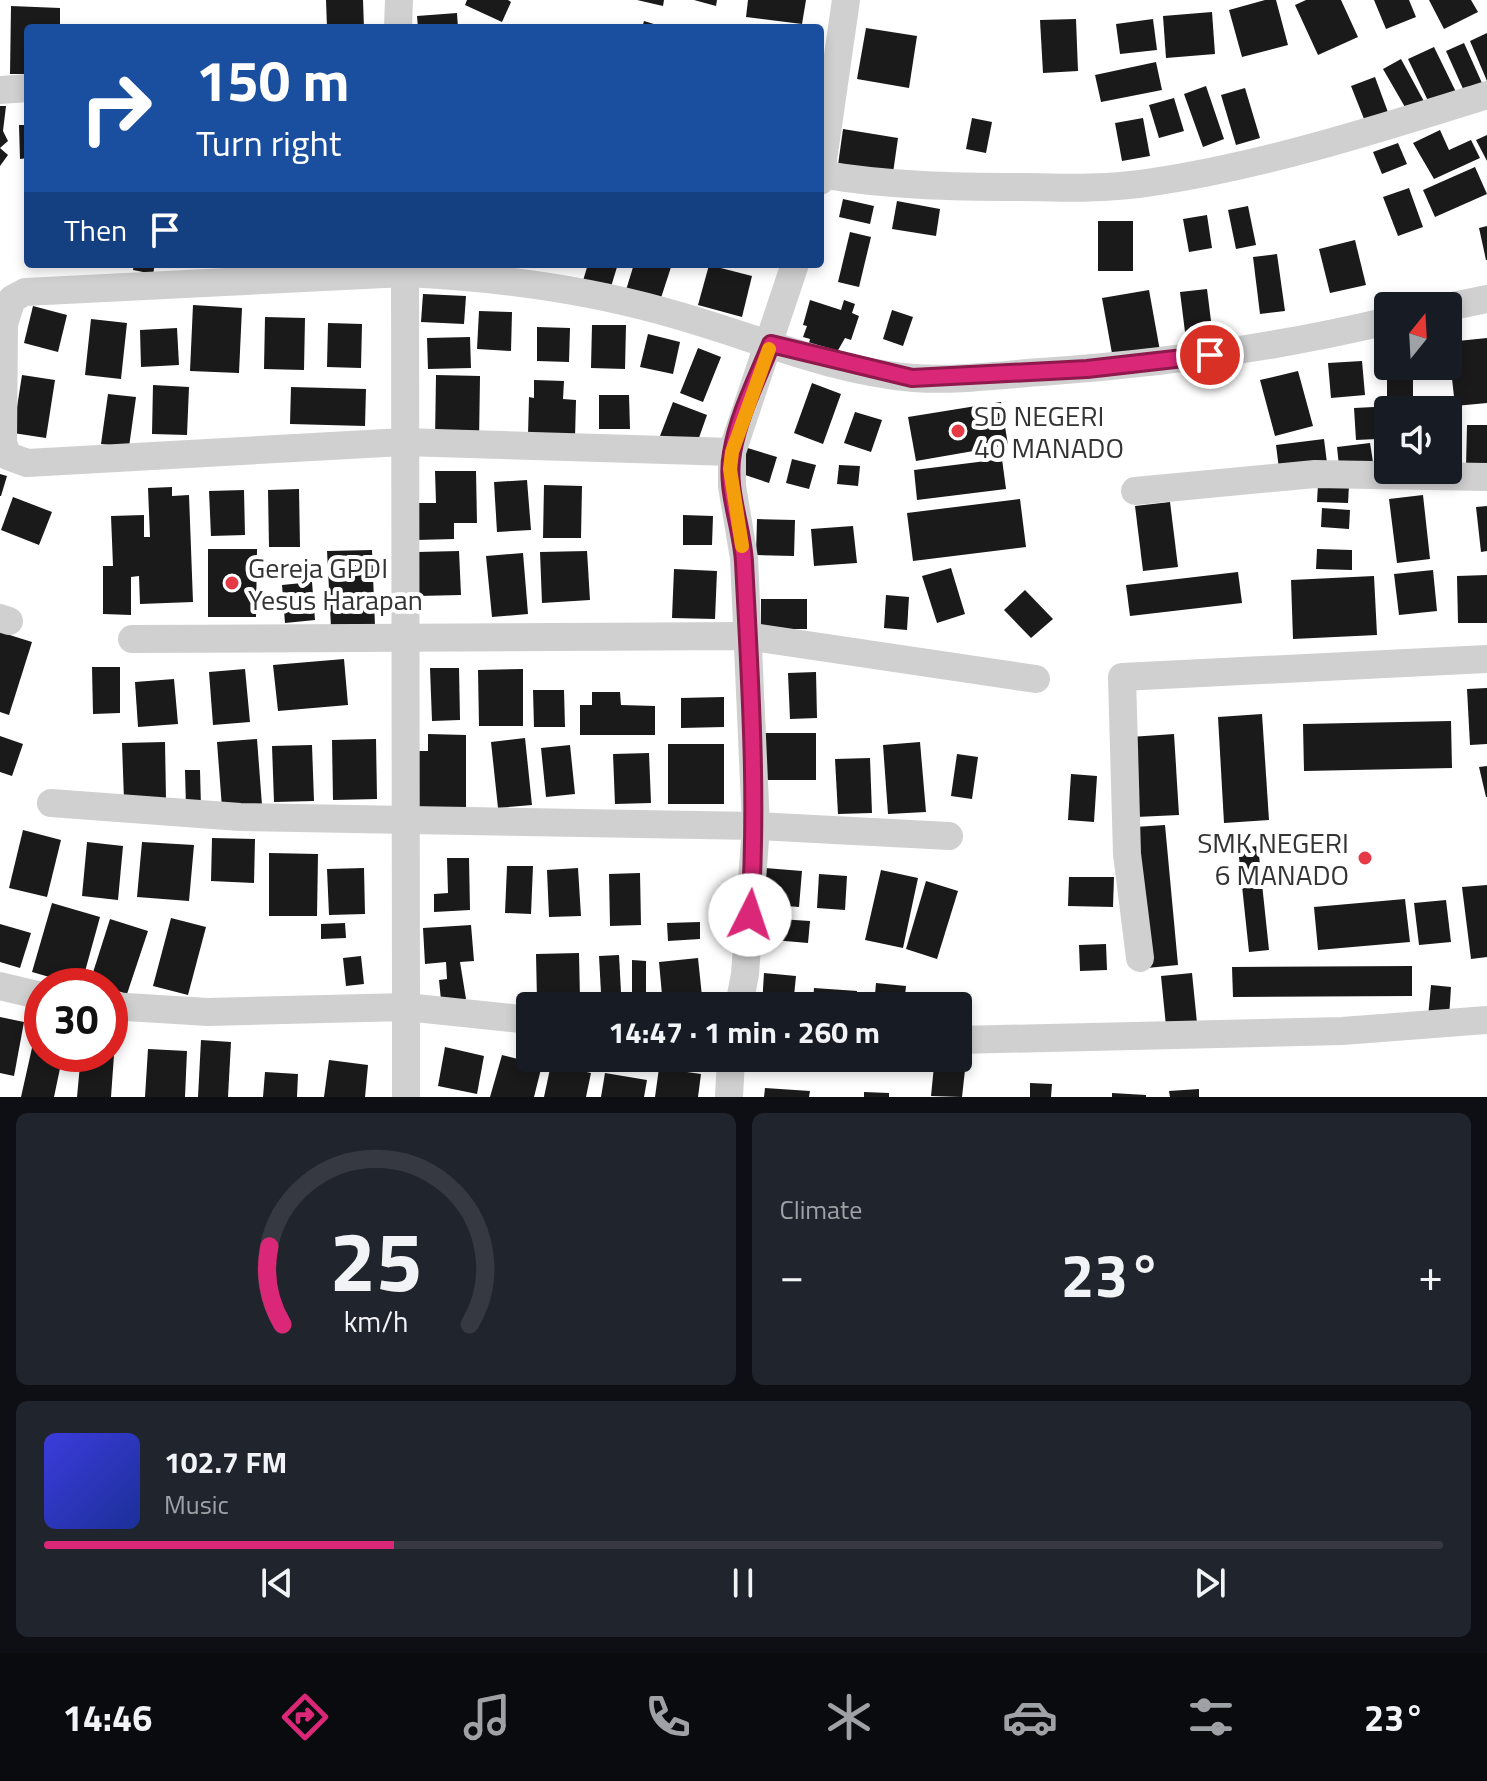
<!DOCTYPE html>
<meta charset="utf-8">
<style>
body{margin:0;font-family:"Titillium Web",sans-serif;background:#20242c;color:#f1f3f6;height:100vh;display:flex;flex-direction:column;font-size:30px;white-space:nowrap}
*{box-sizing:border-box;margin:0}
p{font-size:26px;color:#9ea1a6}
.icon{flex:none;width:44px;height:44px;fill:none;stroke:currentColor;stroke-width:2;stroke-linecap:round;stroke-linejoin:round}
.map{position:relative;height:1097px;overflow:hidden}
.sheet{display:flex;flex-direction:column;gap:16px;padding:16px;background:#0d0f14;flex:1}
.sheet>*{flex:none}
.hud{position:absolute;left:24px;top:24px;width:800px;height:244px;border-radius:8px;box-shadow:0 4px 12px #0003;background:#1a4fa0;color:#fff;overflow:hidden}
.needle{width:52px;rotate:18deg}
.buttons{position:absolute;left:1374px;top:292px;display:grid;gap:16px}
.buttons a{display:grid;place-items:center;width:88px;height:88px;border-radius:8px;background:#171b24;box-shadow:0 4px 12px #0003;font-size:40px}
.speed{position:absolute;left:24px;top:968px;display:flex;gap:16px;font-size:40px;font-weight:700;text-align:center}
.speed>*{display:grid;place-content:center;width:104px;height:104px;border-radius:50%;background:#171b24;box-shadow:0 4px 12px #0003;line-height:1}
.speed .limit{border:12px solid #d22;background:#fff;color:#111}
.pin{position:absolute;display:grid;place-items:center;width:68px;height:68px;color:#fff;margin:-34px;border:4px solid #fff;border-radius:50%;box-shadow:0 2px 8px #0007}
.me{position:absolute;width:88px;margin:-44px;rotate:4deg;stroke-linejoin:round;filter:drop-shadow(0 0 6px #0008)}
.turn{display:flex;align-items:center;gap:28px;height:168px;padding:0 40px;font-size:36px}
.turn .icon{width:104px;height:104px;stroke-width:2.5}
.turn b{display:block;font-size:56px;line-height:68px}
.then{display:flex;align-items:center;height:76px;padding:0 40px;background:#0003;gap:16px;font-size:30px}
.big{font-size:60px;font-weight:700;line-height:1.1}
.sheet .card{flex:1;display:flex;flex-direction:column;justify-content:center;gap:12px;min-width:0;padding:0 28px;border-radius:12px;background:#20242c}
.sheet .dial{align-items:center;gap:0}
.dial svg{height:208px;overflow:visible;fill:none;stroke:#363941;stroke-width:7;stroke-linecap:round;text-anchor:middle}
.dial text{fill:#f1f3f6;stroke:none}
.song{display:flex;align-items:center;gap:24px}
.cover{width:96px;height:96px;border-radius:12px;background:linear-gradient(135deg,hsl(240 70% 55%),hsl(230 70% 35%))}
.played{height:8px;border-radius:4px;background:linear-gradient(90deg,#db2777 25%,#363941 25%)}
.keys{display:flex;justify-content:space-around;direction:ltr}
.heat{display:flex;justify-content:space-between;align-items:center;font-size:44px;direction:ltr}
.sheet .tiles{flex:1;display:grid;gap:16px;grid-template-columns:1fr 1fr}
.card:last-child{grid-column:span 2}
.trip{position:absolute;left:516px;top:992px;width:456px;height:80px;border-radius:8px;background:#171b24;box-shadow:0 4px 12px #0003;font-weight:700;line-height:80px;text-align:center}
.tabs{display:flex;height:128px;justify-content:space-around;align-items:center;background:#090b0e;color:#9ea1a6}
.tabs .icon{width:56px;height:56px}
.tabs .current{color:#db2777}
.tabs b{font-size:36px;color:#f1f3f6}
.map>svg:first-child{display:block}
.building{fill:#1a1a1a}
.lines{fill:none;stroke-linecap:round;stroke-linejoin:round}
.minor{stroke:#d0d0d0;stroke-width:28}
.route-casing{stroke:#8e194d;stroke-width:20}
.route{stroke:#db2777;stroke-width:14}
.slow{stroke:#f59e0b;stroke-width:14}
.poi-dot{fill:#e63946;stroke:#fff;stroke-width:3}
.labels{text-anchor:middle;dominant-baseline:central;stroke-width:8;stroke-linejoin:round;paint-order:stroke}
.poi-label{font-size:28px;fill:#333;stroke:#fff;text-anchor:start}
</style>
<div class="map">
<svg width="1487" height="1097" viewBox="0 0 1487 1097">
<rect width="100%" height="100%" fill="#fff"/>
<!-- building -->
<g class="building">
<path d="M326,0H363L364,28H327Z"/>
<path d="M467,0H508L511,2L502,22L465,5Z"/>
<path d="M637,0H664L663,6Z"/>
<path d="M694,0H717L716,6Z"/>
<path d="M748,0H806L802,24L746,17Z"/>
<path d="M1265,0H1276L1288,45L1242,57L1229,10Z"/>
<path d="M1306,0H1341L1358,37L1318,55L1295,5Z"/>
<path d="M1374,0H1409L1416,17L1386,29Z"/>
<path d="M1429,0H1471L1478,12L1444,29Z"/>
<path d="M11,6L60,8V28H28V74H10Z"/>
<path d="M1212,12L1215,54L1166,58L1163,16Z"/>
<path d="M457,13L458,28H418L417,16Z"/>
<path d="M1076,19L1078,71L1043,73L1040,20Z"/>
<path d="M1153,19L1157,50L1120,54L1116,24Z"/>
<path d="M644,21L657,25L656,28H642Z"/>
<path d="M866,28L917,36L909,88L857,79Z"/>
<path d="M1487,33V81L1470,41Z"/>
<path d="M1464,43L1482,83L1464,91L1446,51Z"/>
<path d="M1434,47L1456,92L1430,105L1408,59Z"/>
<path d="M1401,59L1426,105L1409,114L1383,69Z"/>
<path d="M1156,62L1162,90L1101,102L1095,75Z"/>
<path d="M1375,77L1389,115L1366,124L1351,86Z"/>
<path d="M1206,86L1224,139L1203,147L1184,94Z"/>
<path d="M1245,88L1260,138L1236,145L1221,95Z"/>
<path d="M1174,98L1184,131L1159,138L1149,105Z"/>
<path d="M0,106H6L3,131L8,141L0,148L8,155L0,166Z"/>
<path d="M972,118L992,122L986,153L966,149Z"/>
<path d="M1143,118L1150,156L1122,161L1115,123Z"/>
<path d="M19,125H28V158L20,159Z"/>
<path d="M843,129L898,138L893,173L838,165Z"/>
<path d="M1440,130L1449,150L1471,140L1480,158L1434,179L1413,143Z"/>
<path d="M1487,135V161L1476,140Z"/>
<path d="M1398,143L1407,164L1382,174L1373,152Z"/>
<path d="M1475,167L1487,194L1435,217L1423,190Z"/>
<path d="M1409,188L1423,227L1398,236L1383,197Z"/>
<path d="M843,199L874,206L870,224L839,217Z"/>
<path d="M897,201L940,209L936,236L892,229Z"/>
<path d="M1248,206L1256,245L1236,249L1228,210Z"/>
<path d="M1207,215L1212,248L1189,252L1183,219Z"/>
<rect x="1098" y="221" width="35" height="50"/>
<path d="M1487,226V260H1486L1479,228Z"/>
<path d="M850,232L871,237L859,287L838,282Z"/>
<path d="M1355,240L1366,285L1330,293L1319,249Z"/>
<path d="M1277,254L1285,311L1260,314L1253,257Z"/>
<path d="M134,264H155L153,274L133,270Z"/>
<path d="M160,264H182V268L160,267Z"/>
<path d="M223,264H255V270Z"/>
<path d="M588,264H618L609,293L582,284Z"/>
<path d="M634,264H672L660,301L626,290Z"/>
<path d="M709,265L752,276L742,317L698,305Z"/>
<path d="M1207,289L1212,329L1185,332L1180,292Z"/>
<path d="M1149,290L1160,351L1113,359L1102,298Z"/>
<path d="M423,294L466,296L464,324L421,322Z"/>
<path d="M810,300L841,310L844,300L855,304L852,313L859,316L851,340L845,338L833,359L807,351L810,339L803,337L807,326L803,325Z"/>
<path d="M193,305L242,308L239,373L190,371Z"/>
<path d="M33,306L67,315L58,352L24,343Z"/>
<path d="M892,310L913,317L903,346L883,339Z"/>
<path d="M479,311L512,312L511,351L477,349Z"/>
<path d="M265,317L305,318L304,370L264,369Z"/>
<path d="M91,319L127,323L121,379L85,375Z"/>
<path d="M328,323L362,324L361,368L327,367Z"/>
<path d="M592,325H626L625,369L591,368Z"/>
<path d="M537,327L570,328L569,362L537,361Z"/>
<path d="M177,328L179,365L141,367L140,330Z"/>
<path d="M648,334L680,342L673,374L640,367Z"/>
<path d="M470,337L471,368L428,369L427,338Z"/>
<path d="M1487,338V403L1455,406L1448,342Z"/>
<path d="M698,348L721,357L703,402L680,393Z"/>
<path d="M1362,361L1365,395L1331,398L1328,363Z"/>
<rect x="1387" y="366" width="26" height="44"/>
<path d="M1298,371L1313,426L1275,436L1260,380Z"/>
<path d="M22,375L55,380L46,438L13,433Z"/>
<path d="M436,375L480,376L479,441L435,440Z"/>
<path d="M534,380L564,381L563,399L576,400L575,438L528,435L529,397L534,398Z"/>
<path d="M812,383L841,394L823,444L794,433Z"/>
<path d="M153,385L189,387L187,435L152,434Z"/>
<path d="M291,387L366,389L365,426L290,424Z"/>
<path d="M108,394L136,397L129,447L101,444Z"/>
<path d="M599,395H629L630,429H599Z"/>
<path d="M673,402L707,415L695,449L660,436Z"/>
<path d="M1001,402L1008,445L916,461L908,417Z"/>
<path d="M1374,407L1377,439L1356,440L1354,408Z"/>
<path d="M855,412L882,420L871,452L844,443Z"/>
<path d="M1467,425H1487V467H1466Z"/>
<path d="M1324,439L1327,463L1279,469L1276,445Z"/>
<path d="M1370,443L1373,462L1339,466L1337,447Z"/>
<path d="M741,446L777,457L769,483L733,471Z"/>
<path d="M792,459L816,465L809,489L786,483Z"/>
<path d="M1002,459L1006,489L917,500L914,470Z"/>
<path d="M839,465L860,466L858,486L837,484Z"/>
<path d="M435,471H476L477,523H454V539L416,540L415,503H436Z"/>
<path d="M0,474L7,476L1,496H0Z"/>
<path d="M527,480L531,530L497,532L494,482Z"/>
<path d="M1318,484L1349,486L1348,503L1317,502Z"/>
<path d="M544,485L582,486L581,538H543Z"/>
<path d="M172,487V496L189,495L193,602L140,604L139,576L131,577V615L103,614V566H113L111,516L144,515V537H150L148,488Z"/>
<path d="M299,489L300,547H269L268,490Z"/>
<path d="M244,490L245,535L211,536L209,491Z"/>
<path d="M1423,495L1430,559L1397,563L1389,499Z"/>
<path d="M13,497L52,512L39,545L1,530Z"/>
<path d="M1020,499L1026,547L913,561L907,513Z"/>
<path d="M1170,502L1178,567L1143,571L1135,506Z"/>
<path d="M1487,506V551L1481,552L1476,507Z"/>
<path d="M1322,508L1350,510L1349,529L1321,527Z"/>
<path d="M683,515L713,516L712,545H683Z"/>
<path d="M757,519L795,520L794,556L756,555Z"/>
<path d="M853,526L857,563L814,566L811,529Z"/>
<path d="M208,549H257L256,617H208Z"/>
<path d="M1317,549L1352,550V570L1316,569Z"/>
<path d="M372,550L375,626L331,627L327,551Z"/>
<path d="M459,551L461,595L418,596L417,552Z"/>
<path d="M587,551L590,600L542,603L540,552Z"/>
<path d="M523,553L528,614L492,617L486,556Z"/>
<path d="M951,568L965,614L937,623L922,576Z"/>
<path d="M674,569L717,571L715,619L672,618Z"/>
<path d="M1433,570L1437,611L1399,615L1394,574Z"/>
<path d="M1238,572L1242,603L1130,616L1126,585Z"/>
<path d="M1487,575V623H1458L1457,576Z"/>
<path d="M1374,576L1377,635L1293,639L1291,580Z"/>
<path d="M312,582L315,620L285,623L282,585Z"/>
<path d="M1025,590L1053,619L1031,638L1004,610Z"/>
<path d="M886,595L909,597L907,630L884,628Z"/>
<rect x="761" y="599" width="46" height="30"/>
<path d="M0,632L32,642L9,715L0,712Z"/>
<path d="M344,659L348,705L278,711L273,665Z"/>
<path d="M92,667H120V713L93,714Z"/>
<path d="M430,668H459L460,720L432,721Z"/>
<path d="M245,669L250,722L213,725L209,672Z"/>
<path d="M523,669V726H479L478,670Z"/>
<path d="M816,672L817,718L790,719L788,673Z"/>
<path d="M174,679L178,724L138,727L135,682Z"/>
<path d="M1487,688V744L1470,745L1467,689Z"/>
<path d="M533,690H564L565,727H534Z"/>
<path d="M592,692H620L621,705L655,706V735H580V705H592Z"/>
<path d="M724,697V727L681,728V698Z"/>
<path d="M1262,714L1269,820L1224,823L1218,717Z"/>
<path d="M1451,721L1452,768L1304,771L1303,724Z"/>
<rect x="760" y="733" width="56" height="47"/>
<path d="M428,734L466,735V811H406L414,751H428Z"/>
<path d="M1174,734L1179,815L1136,817L1130,737Z"/>
<path d="M0,736L23,744L12,776L0,772Z"/>
<path d="M525,738L532,805L498,808L491,742Z"/>
<path d="M257,739L262,805L222,808L217,742Z"/>
<path d="M376,739L377,799L333,800L332,740Z"/>
<path d="M165,742L166,799L124,800L122,743Z"/>
<path d="M920,742L926,812L888,814L883,745Z"/>
<rect x="668" y="744" width="56" height="60"/>
<path d="M312,745L314,801L274,802L272,746Z"/>
<path d="M570,745L575,794L546,797L541,748Z"/>
<path d="M649,753L651,803L615,804L613,754Z"/>
<path d="M957,754L978,757L972,799L951,796Z"/>
<path d="M870,758L872,813L838,814L835,759Z"/>
<path d="M1487,766V797H1486L1479,767Z"/>
<path d="M185,770H200L201,808H186Z"/>
<path d="M1071,774L1097,776L1094,822L1068,820Z"/>
<path d="M1165,825L1178,965L1147,968L1135,827Z"/>
<path d="M23,830L61,840L47,897L9,888Z"/>
<path d="M212,838L255,839L254,883L211,881Z"/>
<path d="M87,842L123,846L118,900L82,896Z"/>
<path d="M142,842L194,845L189,901L137,897Z"/>
<path d="M1258,846L1269,950L1249,952L1238,848Z"/>
<path d="M269,853L318,854L317,916H269Z"/>
<path d="M447,858H469L470,910L434,912V894L448,893Z"/>
<path d="M507,866H533L531,914L505,913Z"/>
<path d="M364,868L365,914L329,915L327,869Z"/>
<path d="M578,868L581,916L549,917L547,870Z"/>
<path d="M765,868L802,871L799,907L762,904Z"/>
<path d="M881,870L918,878L903,948L865,940Z"/>
<path d="M640,873L641,925L610,926L609,874Z"/>
<path d="M819,874L847,876L845,910L817,908Z"/>
<path d="M1069,877H1114L1113,907L1068,906Z"/>
<path d="M926,881L958,891L937,959L906,949Z"/>
<path d="M1487,885V957L1471,959L1462,887Z"/>
<path d="M1405,899L1410,942L1318,950L1314,907Z"/>
<path d="M1446,900L1451,942L1419,945L1414,903Z"/>
<path d="M52,903L100,917L81,986L32,972Z"/>
<path d="M171,918L206,927L188,995L153,986Z"/>
<path d="M763,918L810,921L808,943L762,939Z"/>
<path d="M110,919L148,931L127,994L90,982Z"/>
<path d="M700,922V939L668,941L667,923Z"/>
<path d="M345,923L346,938L321,939V924Z"/>
<path d="M0,924L31,933L20,968L0,962Z"/>
<path d="M471,925L474,961L460,962L466,999L441,1000L439,980L447,979L446,962L425,964L423,928Z"/>
<path d="M1106,944L1107,970L1080,971L1079,945Z"/>
<path d="M579,953L580,999L537,1000L536,954Z"/>
<path d="M619,955L621,992L601,993L599,956Z"/>
<path d="M361,956L364,984L346,986L343,958Z"/>
<path d="M698,958L703,1006H663L659,962Z"/>
<path d="M632,960L646,961V1006H632Z"/>
<path d="M1412,966V996L1233,997L1232,967Z"/>
<path d="M764,973L796,976L793,1006H762Z"/>
<path d="M1192,973L1197,1023L1166,1026L1161,976Z"/>
<path d="M876,983L906,986L904,1006H874Z"/>
<path d="M1431,985L1451,987L1449,1018L1428,1017Z"/>
<path d="M814,988L857,991L856,1006H813Z"/>
<path d="M0,1017L24,1022L14,1076L0,1073Z"/>
<path d="M36,1030L42,1031V1054H63L54,1097H21Z"/>
<path d="M201,1040L231,1042L228,1097H198Z"/>
<path d="M110,1041H115L111,1097H77L81,1054H110Z"/>
<path d="M445,1047L484,1056L477,1094L438,1086Z"/>
<path d="M148,1049L187,1051L185,1097H145Z"/>
<path d="M502,1055L542,1065L534,1097H490Z"/>
<path d="M329,1060L368,1065L365,1097H324Z"/>
<path d="M551,1064L591,1073L586,1097H544Z"/>
<path d="M934,1066L965,1070L962,1097L931,1096Z"/>
<path d="M659,1068L701,1074L698,1097H655Z"/>
<path d="M265,1072L298,1074L297,1097H263Z"/>
<path d="M605,1073L647,1080L644,1097H601Z"/>
<path d="M1030,1083L1052,1084L1051,1097H1030Z"/>
<path d="M765,1088L810,1091L809,1097H764Z"/>
<path d="M1199,1089V1097H1170L1169,1091Z"/>
<path d="M864,1092L889,1093V1097H864Z"/>
<path d="M1112,1093L1146,1095V1097H1112Z"/>
</g>
<g class="lines">
<!-- minor -->
<g class="minor">
<path d="M398,28L399,0"/>
<path d="M0,90L28,88"/>
<path d="M820,174C888,186 957,187 1026,187C1067,188 1112,189 1153,182C1266,165 1378,129 1487,95"/>
<path d="M820,181L846,0"/>
<path d="M405,264L406,1007L530,1020"/>
<path d="M1448,307L1487,299"/>
<path d="M732,452L403,442L27,463L8,456L3,443L4,324L12,299L25,292L405,273C491,277 579,288 662,311C745,333 828,371 914,378C956,381 999,375 1041,372C1158,364 1274,348 1388,321"/>
<path d="M1135,491L1315,474L1487,477"/>
<path d="M0,618L9,621"/>
<path d="M132,639L746,636L1036,679"/>
<path d="M51,803L240,817L756,826L949,836"/>
<path d="M1140,958L1127,854L1122,677L1487,659"/>
<path d="M0,986L42,996"/>
<path d="M110,1006L208,1012L406,1007V1097"/>
<path d="M739,1006L745,974L756,826L744,558L732,486V452L795,264"/>
<path d="M958,1040L1342,1031L1487,1020"/>
<path d="M729,1097L731,1058"/>
</g>
</g>
<g class="lines">
<!-- route casing -->
<g class="route-casing">
<path id="route" d="M750,915C758,797 750,680 744,562C742,526 725,489 732,453C738,416 757,379 771,344L912,378L1087,369L1210,355"/>
</g>
<!-- route -->
<use href="#route" class="route"/>
<!-- slow -->
<path class="slow" d="M742,546L730,469L732,452L769,349"/>
</g>
<!-- markers -->
<g class="poi-dot">
<circle cx="958" cy="431" r="8"/>
<circle cx="232" cy="583" r="8"/>
<circle cx="1365" cy="858" r="8"/>
</g>
<g class="labels">
<!-- poi labels -->
<g class="poi-label">
<text x="974" y="415">SD NEGERI<tspan x="974" dy="32">40 MANADO</tspan></text>
<text x="248" y="567">Gereja GPDI<tspan x="248" dy="32">Yesus Harapan</tspan></text>
<text x="1349" y="842" text-anchor="end">SMK NEGERI<tspan x="1349" dy="32">6 MANADO</tspan></text>
</g>
</g>
</svg>
<div class="buttons">
<a><svg class="needle" viewBox="-14 -14 28 28"><path d="M0-13l5 13h-10z" fill="#e53935"/><path d="M0 13l5-13h-10z" fill="#9ea1a6"/></svg></a>
<a><svg class="icon" aria-label="sound" viewBox="0 0 24 24"><path d="M4 9h4l5-4v14l-5-4H4zM17 9q2 3 0 6"/></svg></a>
</div>
<div class="speed"><div class="limit">30</div></div>
<div class="pin" style="left:1210px;top:355px;background:#d93025"><svg class="icon" aria-label="arrive" viewBox="0 0 24 24"><path d="M6 21V4h12l-3 4 3 4H6"/></svg></div>
<svg class="me" style="left:750px;top:915px" viewBox="-20 -20 40 40"><circle r="19" fill="#fff"/><path d="M0-13L10 11 0 6-10 11z" fill="#db2777"/></svg>
<div class="trip">14:47 · 1 min · 260 m</div>
<div class="hud">
<div class="turn"><svg class="icon" aria-label="right" viewBox="0 0 24 24"><path d="M7 20v-9h11M14 6l5 5-5 5"/></svg><div><b>150 m</b>Turn right</div></div>
<div class="then">Then<svg class="icon" aria-label="arrive" viewBox="0 0 24 24"><path d="M6 21V4h12l-3 4 3 4H6"/></svg></div>
</div>
</div>
<section class="sheet">
<div class="tiles">
<div class="card dial"><svg viewBox="0 0 100 80">
<path d="M14 69A42 42 0 1 1 86 69"/>
<path d="M14 69A42 42 0 0 1 9 39" stroke="#db2777"/>
<text x="50" y="56" font-size="32" font-weight="700">25</text>
<text x="50" y="72" font-size="11">km/h</text>
</svg></div>
<div class="card"><p>Climate</p>
<div class="heat"><a>−</a><b class="big">23°</b><a>+</a></div>
</div>
<div class="card">
<div class="song"><i class="cover"></i><div><b>102.7 FM</b><p>Music</p></div></div>
<div class="played"></div>
<div class="keys"><svg class="icon" aria-label="previous" viewBox="0 0 24 24"><path d="M18 5L8 12l10 7zM5 5v14"/></svg><svg class="icon" aria-label="pause" viewBox="0 0 24 24"><path d="M8 5v14M16 5v14"/></svg><svg class="icon" aria-label="next" viewBox="0 0 24 24"><path d="M6 5l10 7-10 7zM19 5v14"/></svg></div>
</div>
</div>
</section>
<nav class="tabs">
<b>14:46</b>
<svg class="icon current" aria-label="directions" viewBox="0 0 24 24"><path d="M12 3l9 9-9 9-9-9zM9 14v-3h6M13 9l2 2-2 2"/></svg>
<svg class="icon" aria-label="music" viewBox="0 0 24 24"><path d="M9 18V5l10-2v13"/><circle cx="6" cy="18" r="3"/><circle cx="16" cy="16" r="3"/></svg>
<svg class="icon" aria-label="phone" viewBox="0 0 24 24"><path d="M5 4h4l2 5-3 2q2 4 5 5l2-3 5 2v4C11 20 4 13 5 4z"/></svg>
<svg class="icon" aria-label="climate" viewBox="0 0 24 24"><path d="M12 3v18M4 7l16 10M4 17L20 7"/></svg>
<svg class="icon" aria-label="car" viewBox="0 0 24 24"><path d="M5 17H2v-5l4-1 3-4h7l3 4 3 1v5h-3M9 17h6M6 11h13"/><circle cx="7" cy="17" r="2"/><circle cx="17" cy="17" r="2"/></svg>
<svg class="icon" aria-label="filters" viewBox="0 0 24 24"><path d="M4 7h16M4 17h16"/><circle cx="9" cy="7" r="2"/><circle cx="15" cy="17" r="2"/></svg>
<b>23°</b>
</nav>
